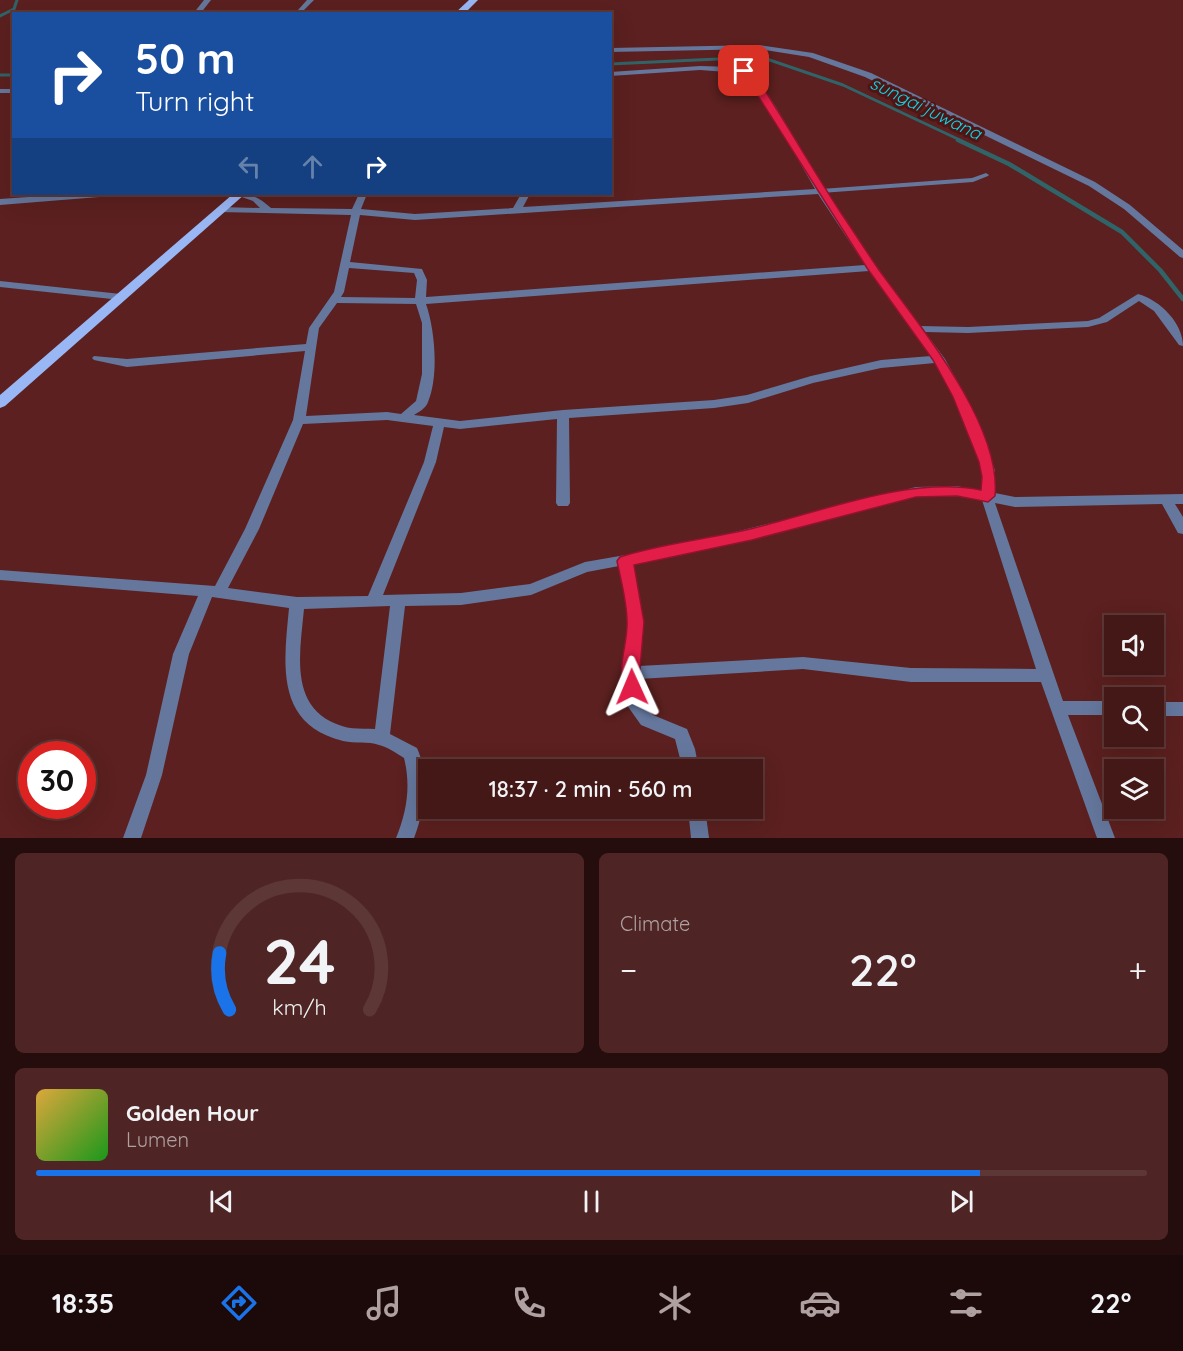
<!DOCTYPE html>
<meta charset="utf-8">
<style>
body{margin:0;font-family:Quicksand,sans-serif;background:#4e2524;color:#f1f3f6;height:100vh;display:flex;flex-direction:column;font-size:22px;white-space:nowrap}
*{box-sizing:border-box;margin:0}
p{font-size:20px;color:#afa0a1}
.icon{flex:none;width:33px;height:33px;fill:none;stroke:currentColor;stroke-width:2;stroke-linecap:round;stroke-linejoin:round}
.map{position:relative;height:838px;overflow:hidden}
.drawer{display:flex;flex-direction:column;gap:15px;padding:15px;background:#250d0d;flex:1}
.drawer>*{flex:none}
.guide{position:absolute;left:12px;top:12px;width:600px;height:183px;border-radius:0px;box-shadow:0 6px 24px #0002,0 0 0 2px #5c3736;background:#1a4fa0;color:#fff;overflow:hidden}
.buttons{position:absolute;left:1104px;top:615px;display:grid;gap:12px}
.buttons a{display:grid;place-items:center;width:60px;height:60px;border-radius:0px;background:#441817;box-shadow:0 6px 24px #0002,0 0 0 2px #5c3736;font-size:30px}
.speed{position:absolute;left:18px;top:741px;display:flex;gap:12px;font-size:30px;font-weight:700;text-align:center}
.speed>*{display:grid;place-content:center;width:78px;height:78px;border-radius:50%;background:#441817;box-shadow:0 6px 24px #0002,0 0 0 2px #5c3736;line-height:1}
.speed .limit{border:9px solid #d22;background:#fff;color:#111}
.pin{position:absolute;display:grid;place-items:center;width:51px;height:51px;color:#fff;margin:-26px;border-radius:12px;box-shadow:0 3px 9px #0006}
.me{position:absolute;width:66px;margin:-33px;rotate:359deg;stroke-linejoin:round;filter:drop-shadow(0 0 4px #0008)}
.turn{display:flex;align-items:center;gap:21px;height:126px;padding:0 24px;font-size:27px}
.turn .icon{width:78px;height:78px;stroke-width:2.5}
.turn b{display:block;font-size:42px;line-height:51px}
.lanes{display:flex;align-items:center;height:57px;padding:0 24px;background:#0003;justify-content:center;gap:30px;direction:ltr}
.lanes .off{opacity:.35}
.big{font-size:45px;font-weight:600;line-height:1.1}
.drawer .tile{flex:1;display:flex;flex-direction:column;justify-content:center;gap:9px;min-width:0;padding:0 21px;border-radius:9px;background:#4e2524}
.drawer .dial{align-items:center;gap:0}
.dial svg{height:156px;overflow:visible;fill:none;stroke:#5c3736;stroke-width:7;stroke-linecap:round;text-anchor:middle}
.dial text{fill:#f1f3f6;stroke:none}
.song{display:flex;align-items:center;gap:18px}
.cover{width:72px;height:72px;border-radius:9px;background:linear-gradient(135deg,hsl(40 70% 55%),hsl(120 70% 35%))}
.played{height:6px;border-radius:3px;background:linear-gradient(90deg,#1a73e8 85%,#5c3736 85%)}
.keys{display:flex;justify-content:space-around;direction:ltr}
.heat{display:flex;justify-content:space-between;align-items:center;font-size:33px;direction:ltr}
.drawer .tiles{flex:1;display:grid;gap:15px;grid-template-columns:1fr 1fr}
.tile:last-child{grid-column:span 2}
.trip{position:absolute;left:418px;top:759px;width:345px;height:60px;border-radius:0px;background:#441817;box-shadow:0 6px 24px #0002,0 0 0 2px #5c3736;font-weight:600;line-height:60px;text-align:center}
.dock{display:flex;height:96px;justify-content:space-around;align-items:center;background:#1b0a09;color:#afa0a1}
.dock .icon{width:42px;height:42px}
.dock .current{color:#1a73e8}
.dock b{font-size:27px;color:#f1f3f6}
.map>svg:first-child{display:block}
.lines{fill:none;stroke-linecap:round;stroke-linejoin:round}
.stream-far1{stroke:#306469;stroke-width:3}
.stream{stroke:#306469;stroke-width:4.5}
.service{fill:#65779d;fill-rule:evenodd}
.minor{fill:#65779d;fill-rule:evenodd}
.primary{fill:#99b6f5;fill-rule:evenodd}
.route{fill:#e11d48;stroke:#92132f;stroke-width:1.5}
.labels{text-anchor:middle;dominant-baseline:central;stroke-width:6;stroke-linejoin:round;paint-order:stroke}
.far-water-label{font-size:18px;font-style:italic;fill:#0bd7e8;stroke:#4f1515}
</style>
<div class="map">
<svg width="1183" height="838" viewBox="0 0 1183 838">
<rect width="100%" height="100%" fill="#5b201f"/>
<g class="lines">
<!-- stream-far1 -->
<g class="stream-far1">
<path d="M0,16L14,9L17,0"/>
<path d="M610,64L761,57L843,85L962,141"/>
<path d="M0,75H14"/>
</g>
<!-- stream -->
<path class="stream" d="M958,140L1009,164L1122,232L1160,270L1183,299"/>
<!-- service -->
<path class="service" d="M986,173L989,175L988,176L973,182L821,193L818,191L821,189L972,178Z"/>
<!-- minor -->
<g class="minor">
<path d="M204,0H211L200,14H193Z"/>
<path d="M307,0H314L302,12H298V10Z"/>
<path d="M759,45L813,53L871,73L1095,182L1130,205L1183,250V258L1180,257L1124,209L1089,186L865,77L809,57L759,49L610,52V48Z"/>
<path d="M700,66L734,67L747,69L754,75L776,107L826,191L876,266L920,326L968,327L1088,321L1099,318L1138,294C1160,300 1183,323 1183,346L1179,345L1154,311L1139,301L1107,322L1088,327L968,333L925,332L945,359L966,397L995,470V493L1015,497L1183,494V504H1175L1183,517V534L1178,533L1162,504L1015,507L995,503L1063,701H1114V715H1068L1115,838H1097L1041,682H911L803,669L639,679L640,699L653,715L687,729L695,749L699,770H683L675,739L641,725L624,701L623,657L629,622L619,566L587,572L531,595L461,605L405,606L390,734L417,748C430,777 425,809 414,838H396C407,811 411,786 404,758C396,753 388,747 379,745C368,741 355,744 343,741C274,724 284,662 289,608L212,597L189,654L162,775L141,838H123L146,775L173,654L198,596L0,580V570L215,586L245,529L293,420L305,351L127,367L94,360L92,358L94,356L127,359L306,344L309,328L334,292L351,215L218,212L216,210L221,207L260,208L253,201L239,196L238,194C253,194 260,198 271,208L352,209L359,194H367L361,209L415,214L513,208L521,194H530L523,207L815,189L768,107L748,79L741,73L700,70L610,76V72ZM818,194L865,265L426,297L427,280L422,269L350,262L360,215L415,220ZM349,268L414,273L417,280L415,298L341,297L344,292ZM869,271L931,356L881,360L811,376L747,395L714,400L563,410L460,421L414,415C419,412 426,408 428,402C439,376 435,330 426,304ZM337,303L416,304L422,323V374L416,401L401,414L387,412L306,416L319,328ZM935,363L954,397L983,470L982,491L957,486L916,487L683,545L585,562L530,584L461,593L383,595L436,462L444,427L460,429L557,419L556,503L558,506H568L570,503L569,418L714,408L748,403L813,383L881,368ZM387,420L433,426L424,462L368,596L297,597L228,588L259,529L303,424ZM957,496L982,500L1036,669L911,668L803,657L639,666L643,622L632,564L683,555L916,497ZM390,606L375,729C364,728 352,730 342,726C288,709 300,653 304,609Z"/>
<rect x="0" y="89" width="14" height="4"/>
<path d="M71,194H104L99,197L0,205V199Z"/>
<path d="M0,281L121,294L126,297L121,300L0,287Z"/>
<rect x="1154" y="702" width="29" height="14"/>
<path d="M688,808H705L709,838H691Z"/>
</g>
<!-- primary -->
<g class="primary">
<path d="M469,0H478L464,14H454Z"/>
<path d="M233,194H245L5,406L0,408V395Z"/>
</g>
</g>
<!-- route -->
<path class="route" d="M741,69H747L754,74C784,119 811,167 841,213C854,232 866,251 879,270C920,326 1002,425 995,496L988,502L957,496L916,497L752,540L634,565L644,622L638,692L632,694L626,692C615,671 628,644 627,622C627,602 621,581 617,561L620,557C663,543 710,539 754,528C824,511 909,476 981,490L982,477L979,462L953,397L933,360L867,268Z"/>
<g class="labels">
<!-- far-water labels -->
<g class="far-water-label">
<text transform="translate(926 108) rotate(26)">sungai juwana</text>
</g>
</g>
</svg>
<div class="buttons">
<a><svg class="icon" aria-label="sound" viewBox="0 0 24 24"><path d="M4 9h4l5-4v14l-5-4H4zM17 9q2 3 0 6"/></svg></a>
<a><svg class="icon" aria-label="search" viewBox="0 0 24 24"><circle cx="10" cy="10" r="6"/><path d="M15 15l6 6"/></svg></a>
<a><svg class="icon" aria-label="layers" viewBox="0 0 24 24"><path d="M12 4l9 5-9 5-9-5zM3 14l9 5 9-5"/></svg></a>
</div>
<div class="speed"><div class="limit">30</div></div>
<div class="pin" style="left:744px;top:71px;background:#d93025"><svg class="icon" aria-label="arrive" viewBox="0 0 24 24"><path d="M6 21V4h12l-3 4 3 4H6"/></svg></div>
<svg class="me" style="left:632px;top:687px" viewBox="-20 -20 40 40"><path d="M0-17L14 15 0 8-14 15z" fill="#e11d48" stroke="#fff" stroke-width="4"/></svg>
<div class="trip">18:37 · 2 min · 560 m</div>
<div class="guide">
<div class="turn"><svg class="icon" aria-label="right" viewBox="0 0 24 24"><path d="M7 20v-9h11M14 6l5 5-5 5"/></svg><div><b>50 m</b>Turn right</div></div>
<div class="lanes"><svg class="icon off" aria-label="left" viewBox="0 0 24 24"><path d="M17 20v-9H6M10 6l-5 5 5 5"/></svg><svg class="icon off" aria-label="ahead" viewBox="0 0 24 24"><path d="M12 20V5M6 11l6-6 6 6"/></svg><svg class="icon" aria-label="right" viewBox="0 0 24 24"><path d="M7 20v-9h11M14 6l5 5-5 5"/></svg></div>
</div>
</div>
<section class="drawer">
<div class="tiles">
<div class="tile dial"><svg viewBox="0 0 100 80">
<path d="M14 69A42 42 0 1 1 86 69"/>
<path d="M14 69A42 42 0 0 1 9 40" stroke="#1a73e8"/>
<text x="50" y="56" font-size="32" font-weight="700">24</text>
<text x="50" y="72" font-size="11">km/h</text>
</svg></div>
<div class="tile"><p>Climate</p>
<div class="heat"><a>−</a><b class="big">22°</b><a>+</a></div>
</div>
<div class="tile">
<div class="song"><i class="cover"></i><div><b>Golden Hour</b><p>Lumen</p></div></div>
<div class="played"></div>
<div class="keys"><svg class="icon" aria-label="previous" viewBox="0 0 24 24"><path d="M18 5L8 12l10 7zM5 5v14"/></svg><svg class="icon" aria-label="pause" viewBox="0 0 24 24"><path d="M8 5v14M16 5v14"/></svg><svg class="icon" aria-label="next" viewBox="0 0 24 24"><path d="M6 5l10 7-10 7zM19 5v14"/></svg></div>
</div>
</div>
</section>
<nav class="dock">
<b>18:35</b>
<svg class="icon current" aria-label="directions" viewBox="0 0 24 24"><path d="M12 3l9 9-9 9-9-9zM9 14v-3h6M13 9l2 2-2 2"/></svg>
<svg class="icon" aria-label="music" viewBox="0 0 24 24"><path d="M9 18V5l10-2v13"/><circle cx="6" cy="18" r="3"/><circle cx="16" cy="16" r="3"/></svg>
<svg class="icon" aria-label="phone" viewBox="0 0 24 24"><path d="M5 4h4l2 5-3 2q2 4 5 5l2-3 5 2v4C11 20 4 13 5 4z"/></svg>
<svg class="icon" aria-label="climate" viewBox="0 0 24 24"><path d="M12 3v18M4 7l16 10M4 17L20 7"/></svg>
<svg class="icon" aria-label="car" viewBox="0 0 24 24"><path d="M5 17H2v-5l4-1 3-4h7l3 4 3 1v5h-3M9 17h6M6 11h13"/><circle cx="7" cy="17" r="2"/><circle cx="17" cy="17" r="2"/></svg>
<svg class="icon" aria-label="filters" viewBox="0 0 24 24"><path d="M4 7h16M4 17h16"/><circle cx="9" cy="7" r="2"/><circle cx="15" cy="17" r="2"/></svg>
<b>22°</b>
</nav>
